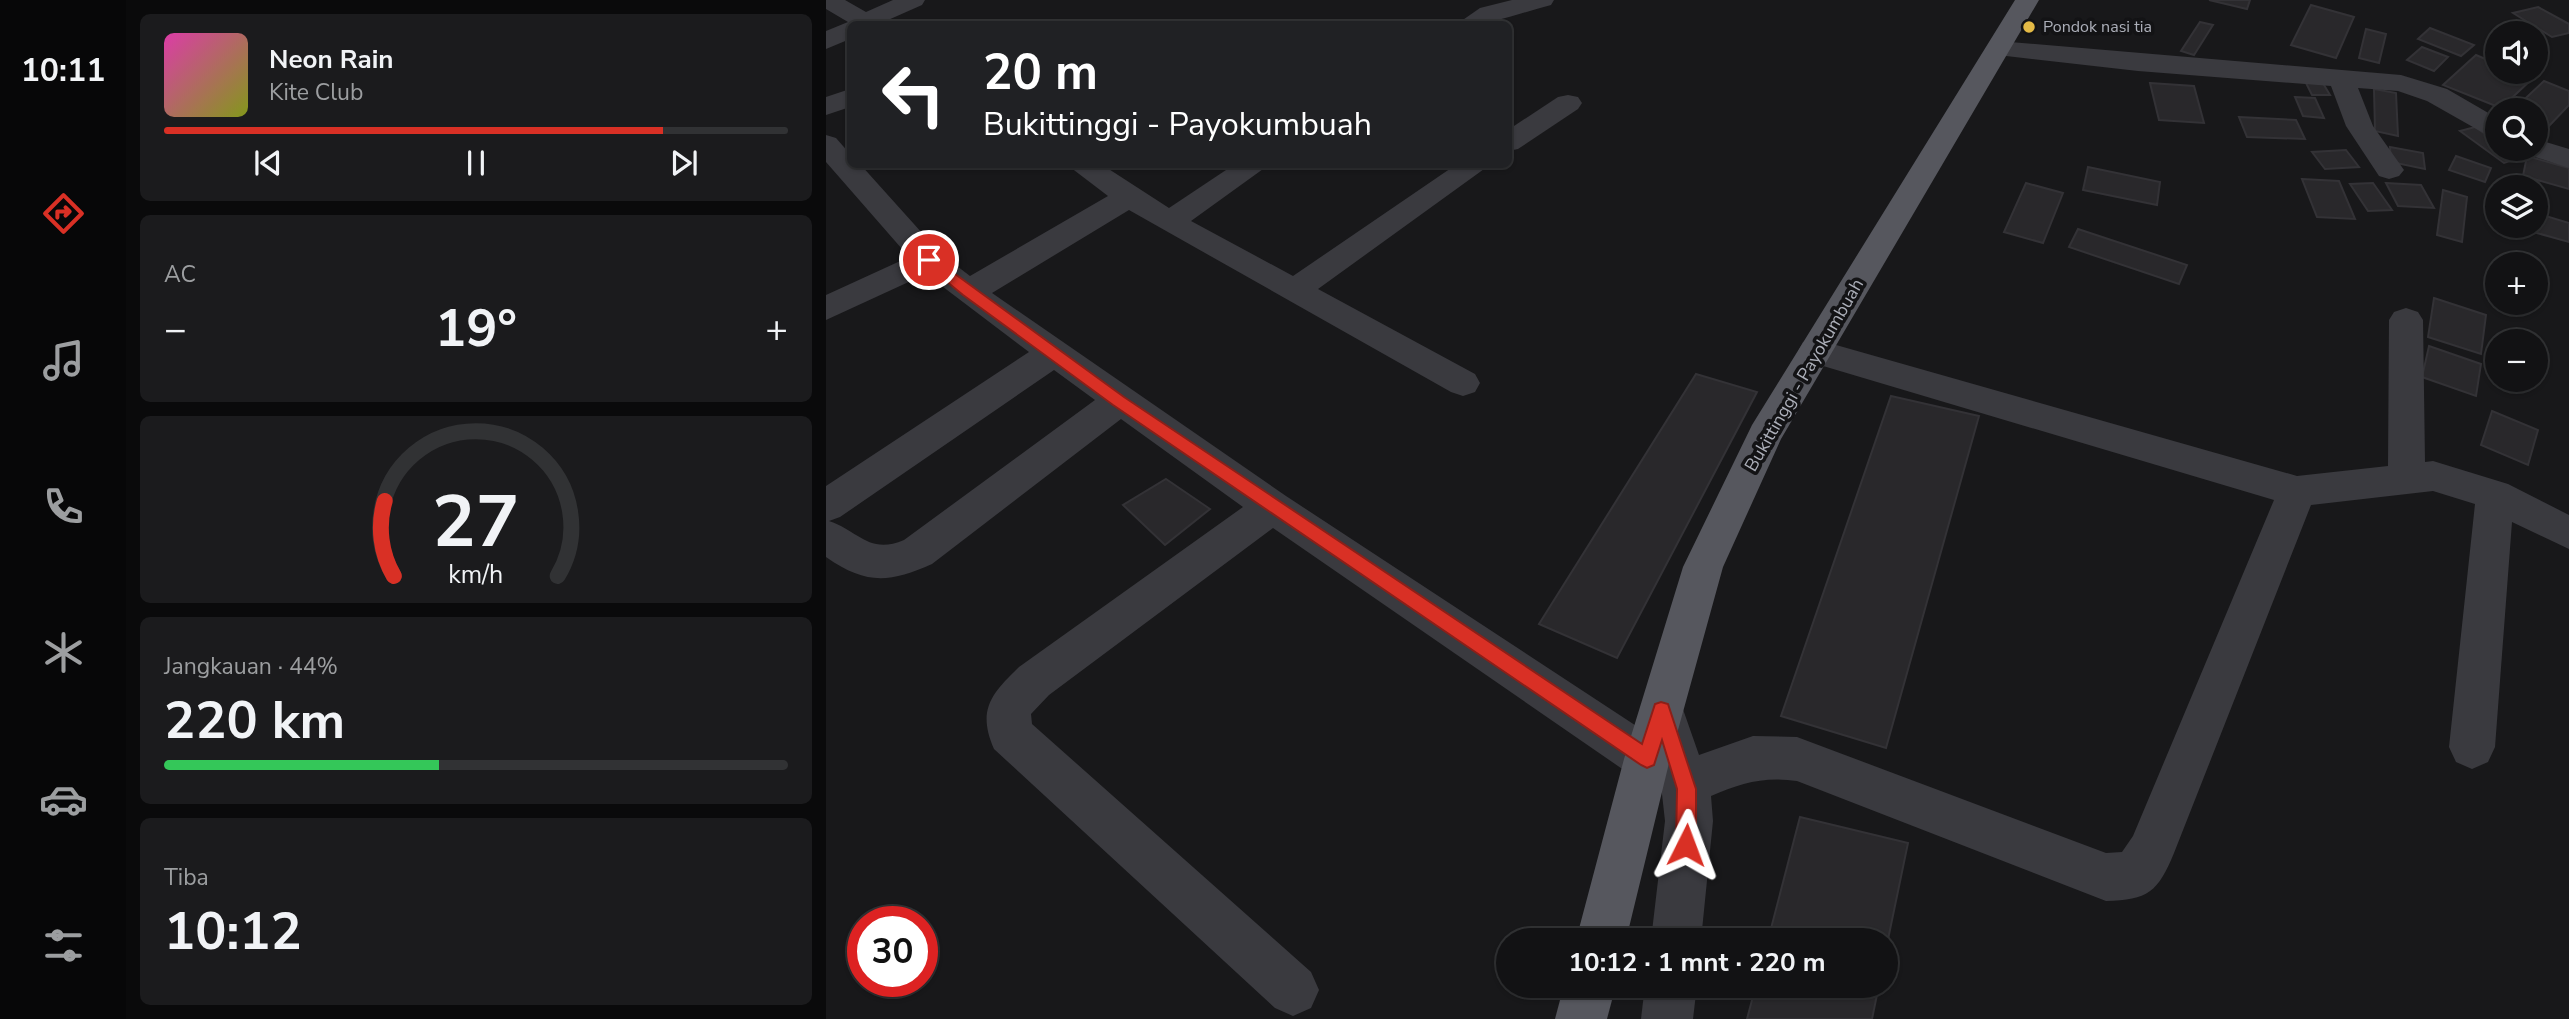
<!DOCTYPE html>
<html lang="id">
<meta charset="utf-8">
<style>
body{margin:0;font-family:"Nunito Sans",sans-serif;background:#1b1b1d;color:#f1f3f6;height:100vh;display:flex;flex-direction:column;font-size:26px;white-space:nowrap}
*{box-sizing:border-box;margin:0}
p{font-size:23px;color:#9c9ea0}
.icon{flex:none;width:38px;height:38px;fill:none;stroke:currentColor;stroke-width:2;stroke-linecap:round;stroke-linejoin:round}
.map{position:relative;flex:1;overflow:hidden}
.drawer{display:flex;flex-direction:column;gap:14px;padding:14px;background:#0a0a0b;width:700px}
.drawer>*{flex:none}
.guide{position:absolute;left:21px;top:21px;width:665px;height:147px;border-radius:10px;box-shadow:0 2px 5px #0004,0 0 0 2px #313234;background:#202124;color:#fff;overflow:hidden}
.tools{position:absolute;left:1659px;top:21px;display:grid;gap:14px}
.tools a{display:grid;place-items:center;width:63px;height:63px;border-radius:50%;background:#121214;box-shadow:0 2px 5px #0004,0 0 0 2px #313234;font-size:35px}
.speed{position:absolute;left:21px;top:906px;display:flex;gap:14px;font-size:35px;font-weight:700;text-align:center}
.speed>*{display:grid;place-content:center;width:91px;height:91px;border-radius:50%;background:#121214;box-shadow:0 2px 5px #0004,0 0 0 2px #313234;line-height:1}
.speed .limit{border:10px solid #d22;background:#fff;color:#111}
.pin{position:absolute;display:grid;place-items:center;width:60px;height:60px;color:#fff;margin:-30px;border:4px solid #fff;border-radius:50%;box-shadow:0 2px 7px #0007}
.me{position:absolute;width:77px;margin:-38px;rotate:3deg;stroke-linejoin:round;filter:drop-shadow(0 0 5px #0008)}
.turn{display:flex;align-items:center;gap:24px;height:147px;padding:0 21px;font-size:32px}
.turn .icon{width:91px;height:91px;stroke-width:2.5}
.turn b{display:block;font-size:49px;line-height:60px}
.big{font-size:52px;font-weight:700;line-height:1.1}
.drawer .tile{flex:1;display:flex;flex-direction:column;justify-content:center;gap:10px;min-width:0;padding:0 24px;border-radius:10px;background:#1b1b1d}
.drawer .dial{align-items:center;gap:0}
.dial svg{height:182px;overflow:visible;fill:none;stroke:#313234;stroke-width:7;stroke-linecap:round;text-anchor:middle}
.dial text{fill:#f1f3f6;stroke:none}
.song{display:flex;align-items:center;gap:21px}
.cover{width:84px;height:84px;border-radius:10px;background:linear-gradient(135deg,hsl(320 70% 55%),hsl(70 70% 35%))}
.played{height:7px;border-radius:4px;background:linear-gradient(90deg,#d93025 80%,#313234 80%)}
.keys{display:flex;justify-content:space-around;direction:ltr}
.heat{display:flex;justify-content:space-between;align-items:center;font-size:38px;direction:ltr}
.charge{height:10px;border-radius:5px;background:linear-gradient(90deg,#34c759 44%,#313234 0)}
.trip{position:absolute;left:670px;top:928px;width:402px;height:70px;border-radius:35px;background:#121214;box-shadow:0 2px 5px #0004,0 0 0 2px #313234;font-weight:700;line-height:70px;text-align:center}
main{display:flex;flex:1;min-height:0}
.tabs{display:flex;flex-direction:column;width:126px;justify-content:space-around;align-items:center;background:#070708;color:#9c9ea0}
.tabs .icon{width:49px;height:49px}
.tabs .on{color:#d93025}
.tabs b{font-size:32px;color:#f1f3f6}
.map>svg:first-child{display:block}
.building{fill:#29282b;stroke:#333236;stroke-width:2}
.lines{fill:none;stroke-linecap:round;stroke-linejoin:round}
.minor{fill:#3a3a3f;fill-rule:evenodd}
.major{fill:#56575e;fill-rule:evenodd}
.route{fill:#d93025;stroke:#8d1f18;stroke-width:2}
.poi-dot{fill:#e4ba46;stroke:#131315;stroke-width:2.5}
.labels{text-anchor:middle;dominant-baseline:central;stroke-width:7;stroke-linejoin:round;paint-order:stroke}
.far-poi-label{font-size:16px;fill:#acafb9;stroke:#131315;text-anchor:start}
.street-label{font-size:18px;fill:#acafb9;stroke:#131315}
</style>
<main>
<nav class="tabs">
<b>10:11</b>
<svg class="icon on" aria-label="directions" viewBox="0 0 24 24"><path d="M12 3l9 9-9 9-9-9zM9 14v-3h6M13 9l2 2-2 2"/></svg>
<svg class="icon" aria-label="music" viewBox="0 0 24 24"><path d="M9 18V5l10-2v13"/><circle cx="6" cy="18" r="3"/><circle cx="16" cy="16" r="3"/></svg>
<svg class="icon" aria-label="phone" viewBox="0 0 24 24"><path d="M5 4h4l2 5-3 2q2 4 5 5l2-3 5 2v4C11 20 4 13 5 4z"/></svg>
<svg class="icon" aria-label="climate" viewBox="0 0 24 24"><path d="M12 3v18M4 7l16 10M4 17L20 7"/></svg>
<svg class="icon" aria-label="car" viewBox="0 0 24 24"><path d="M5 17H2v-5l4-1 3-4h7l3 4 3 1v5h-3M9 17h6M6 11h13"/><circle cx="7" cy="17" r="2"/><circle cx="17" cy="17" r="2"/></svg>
<svg class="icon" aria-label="filters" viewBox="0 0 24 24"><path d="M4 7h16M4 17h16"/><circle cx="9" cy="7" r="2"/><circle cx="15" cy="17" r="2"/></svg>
</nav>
<section class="drawer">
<div class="tile">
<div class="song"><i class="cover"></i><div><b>Neon Rain</b><p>Kite Club</p></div></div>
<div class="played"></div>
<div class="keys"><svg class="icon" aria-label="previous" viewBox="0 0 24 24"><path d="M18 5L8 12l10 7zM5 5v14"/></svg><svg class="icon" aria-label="pause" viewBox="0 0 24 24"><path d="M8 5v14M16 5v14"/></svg><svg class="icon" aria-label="next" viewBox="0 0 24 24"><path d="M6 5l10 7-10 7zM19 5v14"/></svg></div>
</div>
<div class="tile"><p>AC</p>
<div class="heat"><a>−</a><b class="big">19°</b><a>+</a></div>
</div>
<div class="tile dial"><svg viewBox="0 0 100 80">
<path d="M14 69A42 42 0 1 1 86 69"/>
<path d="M14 69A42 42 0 0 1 10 36" stroke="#d93025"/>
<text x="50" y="56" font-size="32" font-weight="700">27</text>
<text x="50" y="72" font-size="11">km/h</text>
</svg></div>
<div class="tile"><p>Jangkauan · 44%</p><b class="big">220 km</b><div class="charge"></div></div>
<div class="tile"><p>Tiba</p><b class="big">10:12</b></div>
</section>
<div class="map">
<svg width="1743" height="1019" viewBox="0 0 1743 1019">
<rect width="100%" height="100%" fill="#18181a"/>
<!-- building -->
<g class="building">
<path d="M1383,0H1424L1421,9Z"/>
<path d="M1485,5L1528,17L1510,58L1465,45Z"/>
<path d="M1712,7L1743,24V33L1726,37L1687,13Z"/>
<path d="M1374,22L1387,25L1368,55L1355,51Z"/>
<path d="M1604,28L1648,45L1635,56L1592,39Z"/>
<path d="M1540,29L1560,34L1553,63L1533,58Z"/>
<path d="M1596,47L1622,57L1608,71L1581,60Z"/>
<path d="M1650,55L1671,64V72H1691L1707,78L1675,108L1617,85Z"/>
<path d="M1478,79L1495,80L1504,95H1486Z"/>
<path d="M1718,81L1743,91V105L1723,126L1710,120V110H1687Z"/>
<path d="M1324,83L1368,86L1378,123L1333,120Z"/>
<path d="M1548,89L1570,93L1572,136L1549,131Z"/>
<path d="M1469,97L1489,98L1498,118L1477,116Z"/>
<path d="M1413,117L1470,120L1479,139L1421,137Z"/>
<path d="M1649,127L1671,142V149H1681L1694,158L1678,163L1634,131Z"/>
<path d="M1564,147L1597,153L1599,169L1565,162Z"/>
<path d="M1520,150L1533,167L1499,169L1486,152Z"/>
<path d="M1630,156L1665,168L1659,182L1623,170Z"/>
<path d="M1701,156L1743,168V189L1697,176Z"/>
<path d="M1262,167L1334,182L1331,205L1257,190Z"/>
<path d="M1476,179L1513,181L1529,219L1491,217Z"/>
<path d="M1200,183L1237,193L1217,243L1178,232Z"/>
<path d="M1547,183L1566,210L1542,211L1524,184Z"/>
<path d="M1560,183L1595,185L1608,208L1572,206Z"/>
<path d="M1617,190L1641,197L1636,242L1611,235Z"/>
<path d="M1710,213L1743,223V242L1686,226H1710Z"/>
<path d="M1252,229L1361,265L1353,284L1243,247Z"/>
<path d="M1608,298L1660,315L1655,354L1602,337Z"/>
<path d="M1603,346L1655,364L1650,396L1596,377Z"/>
<path d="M870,374L931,392L791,658L713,624Z"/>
<path d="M1065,396L1153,416L1060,748L955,716Z"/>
<path d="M1666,411L1712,430L1702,465L1655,445Z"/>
<path d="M340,479L384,509L339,545L297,505Z"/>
<path d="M974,817L1082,843L1060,949V940H942Z"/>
<path d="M930,985H1053L1046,1019H921Z"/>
</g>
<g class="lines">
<!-- minor -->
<g class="minor">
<path d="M0,0H19L40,12L67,0H99L96,5L53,24H24V39L0,49V31L22,22L0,9Z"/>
<path d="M686,0H728L725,5C693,13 662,27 631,24L654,8Z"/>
<path d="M1172,41L1575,75L1621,89L1671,118V137L1661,135L1601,101L1572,91L1532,88L1547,126L1578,170L1573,176L1563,179L1553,176L1520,126L1505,86L1312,71L1163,54L1159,49L1163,44Z"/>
<path d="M24,89V107L0,115V97Z"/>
<path d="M742,95L752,97L756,103L752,109L692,149L682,151V130L732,97Z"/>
<path d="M0,135L10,138L24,154V164H34L114,253L144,276L282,196L240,164H275L343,208L409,164H444L365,221L467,276L631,164H665L492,289L649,374L654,383L649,392L637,396L625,392L303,210L166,293L460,496L821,733L814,710L820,695L836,689L852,695L873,755L927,736L971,737L1280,853L1296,852L1307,836L1448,500L977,360L972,351L977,342L989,339L1471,476L1562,466L1563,320L1568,312L1580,308L1592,312L1597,320L1599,462L1607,461L1682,484L1743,515V549L1686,522L1669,747L1662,762L1646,769L1630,762L1623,747L1649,504L1607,491L1485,505L1348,853C1332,892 1322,900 1280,901L971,781C939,776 914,783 885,796L887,821L875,940H825L839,821L834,776L821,781L805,775L447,528L223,695L205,714L206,724L485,972L493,990L485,1008L467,1016L449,1008L168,749C151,710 165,694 193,667L417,507L295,419L106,564C63,583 40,585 0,557V486L203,352L100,274L0,320V295L83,257L0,162ZM228,370L269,400L78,540C43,555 33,531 3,521L14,517Z"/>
<path d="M1710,139L1743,149V168L1700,154L1696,149H1710Z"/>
<path d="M819,985H871L867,1019H815Z"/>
</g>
<!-- major -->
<g class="major">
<path d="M1189,0H1213L955,439L897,567L844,759L800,940H750L798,759L857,567L926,425Z"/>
<path d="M738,985H790L781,1019H729Z"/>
</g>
</g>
<!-- route -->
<path class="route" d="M103,255L298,397L816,744L829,704L835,702L842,704L870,789V845L867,852L860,855L853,852L850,845L851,789L836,740L828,765L821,768L815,765L287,405L137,295L98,263L96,260Z"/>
<!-- markers -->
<circle class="poi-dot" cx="1203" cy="27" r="7"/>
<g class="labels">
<!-- far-poi labels -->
<g class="far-poi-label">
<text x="1217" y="27">Pondok nasi tia</text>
</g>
<!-- street labels -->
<g class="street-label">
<text transform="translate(978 375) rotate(-60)">Bukittinggi - Payokumbuah</text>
</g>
</g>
</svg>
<div class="tools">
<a><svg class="icon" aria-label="sound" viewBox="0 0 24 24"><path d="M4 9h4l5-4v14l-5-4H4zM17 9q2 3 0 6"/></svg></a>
<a><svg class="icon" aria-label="search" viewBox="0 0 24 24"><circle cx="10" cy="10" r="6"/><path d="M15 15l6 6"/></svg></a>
<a><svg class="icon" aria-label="layers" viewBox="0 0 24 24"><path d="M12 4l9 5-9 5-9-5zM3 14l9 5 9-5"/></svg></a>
<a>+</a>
<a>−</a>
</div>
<div class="speed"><div class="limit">30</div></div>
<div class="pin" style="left:103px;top:260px;background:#d93025"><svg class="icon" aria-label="arrive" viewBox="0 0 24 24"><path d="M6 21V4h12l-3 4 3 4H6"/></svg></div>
<svg class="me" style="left:860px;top:845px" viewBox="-20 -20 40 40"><path d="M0-17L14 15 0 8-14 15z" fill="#d93025" stroke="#fff" stroke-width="4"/></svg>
<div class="trip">10:12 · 1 mnt · 220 m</div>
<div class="guide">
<div class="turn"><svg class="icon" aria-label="left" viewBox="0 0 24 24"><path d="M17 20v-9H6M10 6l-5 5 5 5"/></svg><div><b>20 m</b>Bukittinggi - Payokumbuah</div></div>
</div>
</div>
</main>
